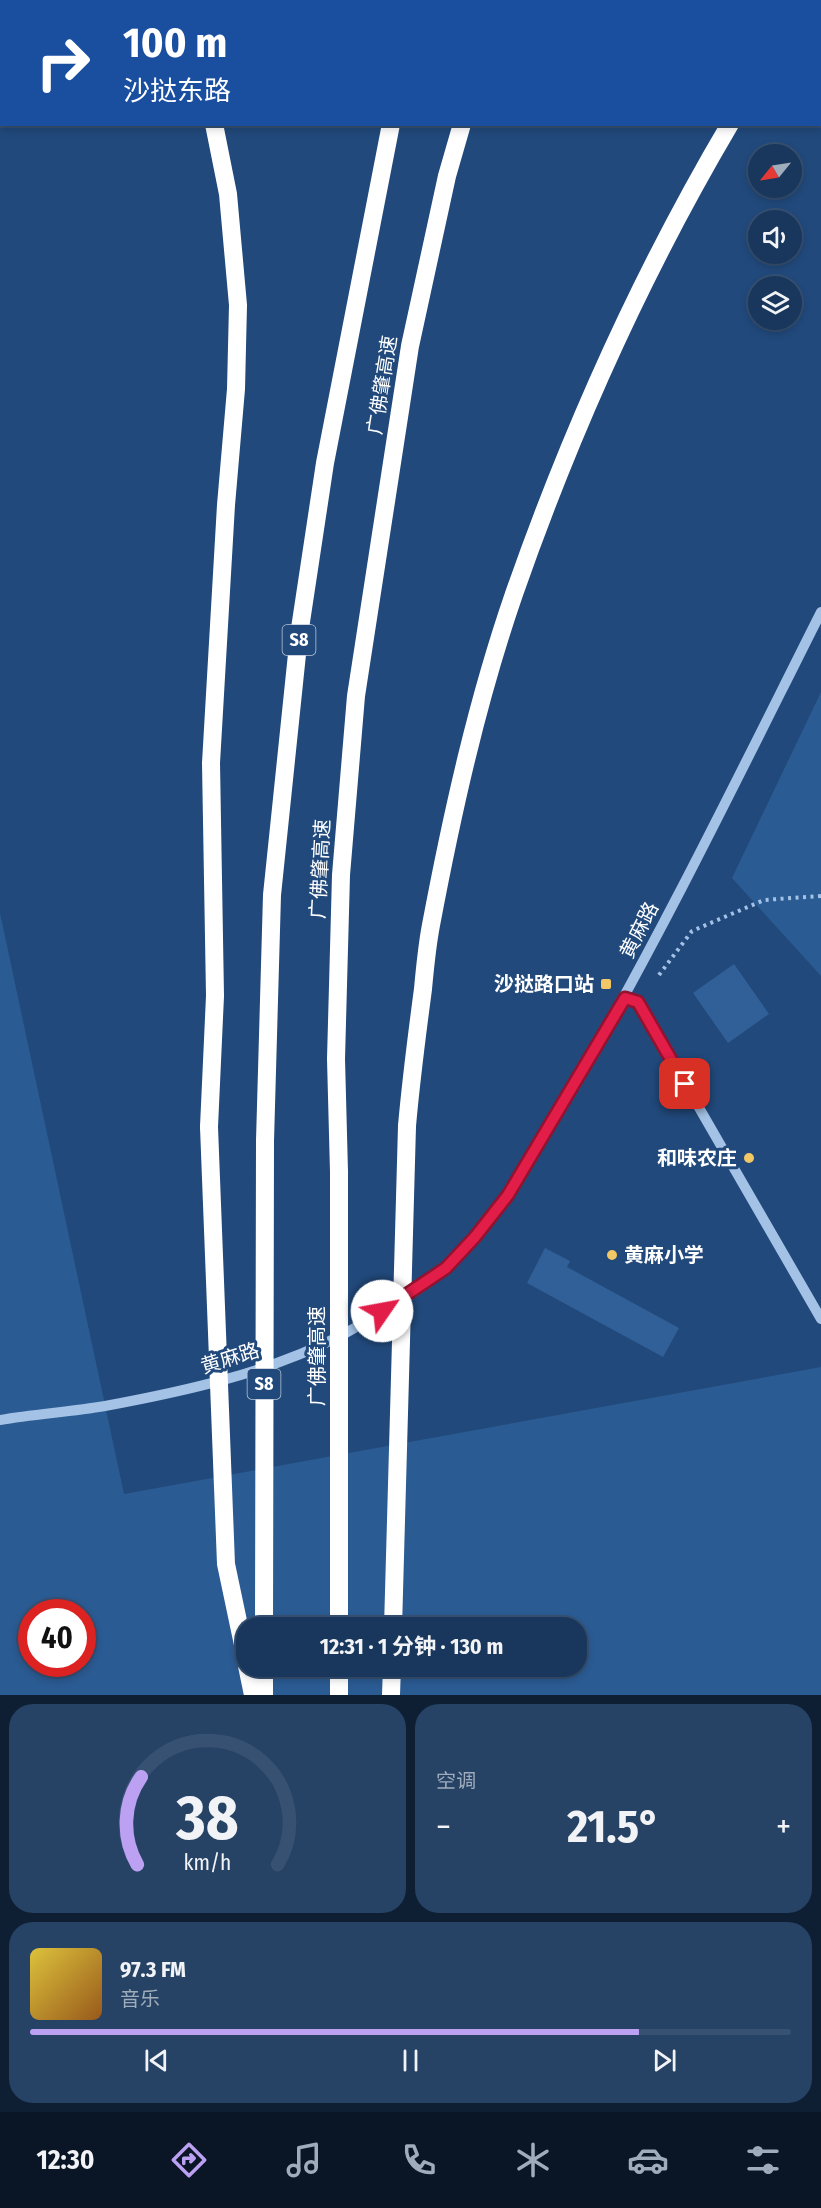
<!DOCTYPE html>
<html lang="zh">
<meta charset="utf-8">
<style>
body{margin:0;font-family:"Fira Sans Condensed","Noto Sans SC",sans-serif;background:#264265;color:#f1f3f6;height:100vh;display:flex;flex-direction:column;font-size:22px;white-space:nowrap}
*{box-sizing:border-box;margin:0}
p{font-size:20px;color:#9facbb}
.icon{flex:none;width:33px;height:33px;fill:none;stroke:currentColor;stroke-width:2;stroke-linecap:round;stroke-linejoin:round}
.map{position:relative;height:1695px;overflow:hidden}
.panel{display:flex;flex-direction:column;gap:9px;padding:9px;background:#0e1e33;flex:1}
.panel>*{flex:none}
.guide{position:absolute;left:0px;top:0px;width:822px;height:126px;box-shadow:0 3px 9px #0003,0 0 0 2px #375172;background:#1a4fa0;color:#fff;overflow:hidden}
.needle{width:39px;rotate:240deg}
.controls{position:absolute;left:748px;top:144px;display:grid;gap:12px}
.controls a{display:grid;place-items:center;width:54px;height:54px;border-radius:50%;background:#19375c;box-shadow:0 3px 9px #0003,0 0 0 2px #375172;font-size:30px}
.speed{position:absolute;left:18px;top:1599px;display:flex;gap:12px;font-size:30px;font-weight:700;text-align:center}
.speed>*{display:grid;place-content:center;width:78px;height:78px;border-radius:50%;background:#19375c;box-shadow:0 3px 9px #0003,0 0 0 2px #375172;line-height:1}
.speed .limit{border:9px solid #d22;background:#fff;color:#111}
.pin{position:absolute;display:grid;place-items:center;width:51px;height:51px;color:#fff;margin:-26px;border-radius:12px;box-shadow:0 3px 9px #0006}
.me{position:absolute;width:66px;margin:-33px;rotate:57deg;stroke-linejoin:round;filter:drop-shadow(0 0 4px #0008)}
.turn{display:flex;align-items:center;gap:21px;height:126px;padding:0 24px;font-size:27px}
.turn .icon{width:78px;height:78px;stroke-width:2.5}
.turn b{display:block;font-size:42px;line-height:51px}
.big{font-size:45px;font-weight:700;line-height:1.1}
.panel .widget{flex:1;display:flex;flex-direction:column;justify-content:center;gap:9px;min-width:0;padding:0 21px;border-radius:24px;background:#264265}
.panel .dial{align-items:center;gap:0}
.dial svg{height:156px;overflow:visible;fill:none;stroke:#375172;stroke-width:7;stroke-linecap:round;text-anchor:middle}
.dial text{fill:#f1f3f6;stroke:none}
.song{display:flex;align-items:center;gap:18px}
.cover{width:72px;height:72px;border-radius:9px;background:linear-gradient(135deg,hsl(50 70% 55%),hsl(30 70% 35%))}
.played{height:6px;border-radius:3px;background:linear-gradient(90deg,#bca0f2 80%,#375172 80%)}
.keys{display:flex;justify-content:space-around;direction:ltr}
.heat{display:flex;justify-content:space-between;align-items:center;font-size:33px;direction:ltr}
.panel .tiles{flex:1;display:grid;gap:9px;grid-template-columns:1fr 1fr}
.widget:last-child{grid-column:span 2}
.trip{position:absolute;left:236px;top:1617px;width:351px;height:60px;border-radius:24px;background:#19375c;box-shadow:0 3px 9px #0003,0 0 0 2px #375172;font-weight:700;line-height:60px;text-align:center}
.tab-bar{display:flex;height:96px;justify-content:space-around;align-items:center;background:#0a1625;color:#9facbb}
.tab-bar .icon{width:42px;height:42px}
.tab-bar .selected{color:#bca0f2}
.tab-bar b{font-size:27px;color:#f1f3f6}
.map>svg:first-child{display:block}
.green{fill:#2b5b93;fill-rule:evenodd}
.building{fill:#316098}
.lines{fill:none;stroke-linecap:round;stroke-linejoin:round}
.path{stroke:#a3c2e5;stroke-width:4;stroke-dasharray:3 4.5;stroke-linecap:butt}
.minor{stroke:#a3c2e5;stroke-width:10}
.highway{stroke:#fff;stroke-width:18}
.highway-bridge{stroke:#fff;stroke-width:18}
.route-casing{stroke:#92132f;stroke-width:15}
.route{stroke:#e11d48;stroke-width:10}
.poi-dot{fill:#f2c765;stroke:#21497b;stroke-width:2}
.labels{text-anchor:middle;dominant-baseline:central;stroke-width:6;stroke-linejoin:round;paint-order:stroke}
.shield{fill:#21497b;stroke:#bcc8d7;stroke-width:1.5}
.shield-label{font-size:18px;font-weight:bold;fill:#fff}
.street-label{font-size:20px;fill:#fff;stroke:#21497b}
.poi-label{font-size:20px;font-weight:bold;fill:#fff;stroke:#21497b;text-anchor:end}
</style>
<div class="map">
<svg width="821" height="1695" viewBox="0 0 821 1695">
<rect width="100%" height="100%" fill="#21497b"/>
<!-- green -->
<g class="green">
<path d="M821,692V976L732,878Z"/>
<path d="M0,913L124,1494L821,1367V1695H0ZM32,1612H82V1664H32ZM246,1628H576V1666H246Z"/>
</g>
<!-- building -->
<g class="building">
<path d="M734,964L769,1014L728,1043L693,993Z"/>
<path d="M545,1248L570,1261L567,1267L679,1328L663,1357L527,1283Z"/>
</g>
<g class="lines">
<!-- path -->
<path class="path" d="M659,975L692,931L764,900L821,896"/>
<!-- minor -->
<g class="minor">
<path d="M625,998L638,1002L821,1319"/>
<path d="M0,1420C35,1414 70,1412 105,1406C186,1391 268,1373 342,1335C373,1318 420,1291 446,1268C503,1217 539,1145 577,1080C665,928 742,769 821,612"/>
</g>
<!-- highway -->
<g class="highway">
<path d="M188,0L189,2"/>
<path d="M280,0L282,2"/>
<path d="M420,2V0"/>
<path d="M499,2V0"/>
<path d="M726,2L729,0"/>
<path d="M808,2L809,0"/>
<path d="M407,1126C411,1080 417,1034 423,989C425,967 427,946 431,925C452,814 477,701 514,594C571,431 642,273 730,124"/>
<path d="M209,1127L215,996L211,763L226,505L236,389L238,305L228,194L214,124"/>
<path d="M265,1141L272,895L299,635L325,463L391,124"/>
<path d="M339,1172L336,1059L341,875L356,696L410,346L447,176L462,124"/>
<path d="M247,1666L253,1695"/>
<path d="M264,1695V1666"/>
<path d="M339,1695V1666"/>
<path d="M391,1695L392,1666"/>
</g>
<!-- highway-bridge -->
<g class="highway-bridge">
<path d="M209,1127L226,1564L246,1659"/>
<path d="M264,1628L265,1141"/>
<path d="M339,1628V1172"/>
<path d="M393,1628L407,1126"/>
</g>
</g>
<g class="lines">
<!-- route casing -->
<g class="route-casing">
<path id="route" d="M382,1311L446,1268L475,1237L508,1195L625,998L638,1002L685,1084"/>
</g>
<!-- route -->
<use href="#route" class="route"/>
</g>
<!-- markers -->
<g class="poi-dot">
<rect x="600" y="978" width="12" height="12" rx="3"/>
<circle cx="749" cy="1158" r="6"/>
<circle cx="612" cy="1255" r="6"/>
</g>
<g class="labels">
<!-- shield labels -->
<g class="shield">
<rect x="282.5" y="625" width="33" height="30" rx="4.5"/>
<rect x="247.5" y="1369" width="33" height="30" rx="4.5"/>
</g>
<g class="shield-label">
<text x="299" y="640">S8</text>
<text x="264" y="1384">S8</text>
</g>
<!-- street labels -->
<g class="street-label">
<text transform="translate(382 385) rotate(-81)">广佛肇高速</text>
<text transform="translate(320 869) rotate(-87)">广佛肇高速</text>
<text transform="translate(639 930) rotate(-63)">黄麻路</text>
<text transform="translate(317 1356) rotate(-90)">广佛肇高速</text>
<text transform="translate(230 1358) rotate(-17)">黄麻路</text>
</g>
<!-- poi labels -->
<g class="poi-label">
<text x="594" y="984">沙挞路口站</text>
<text x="737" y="1158">和味农庄</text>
<text x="624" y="1255" text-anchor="start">黄麻小学</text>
</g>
</g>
</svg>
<div class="controls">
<a><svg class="needle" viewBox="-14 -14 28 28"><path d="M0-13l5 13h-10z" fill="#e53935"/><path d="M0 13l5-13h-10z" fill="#9facbb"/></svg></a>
<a><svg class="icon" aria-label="sound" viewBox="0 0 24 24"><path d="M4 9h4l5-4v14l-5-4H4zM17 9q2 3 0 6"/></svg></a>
<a><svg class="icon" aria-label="layers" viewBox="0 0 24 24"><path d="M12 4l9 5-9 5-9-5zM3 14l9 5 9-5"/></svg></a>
</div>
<div class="speed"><div class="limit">40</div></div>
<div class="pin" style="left:685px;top:1084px;background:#d93025"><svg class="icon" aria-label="arrive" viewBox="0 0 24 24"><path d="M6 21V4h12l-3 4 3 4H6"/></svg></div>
<svg class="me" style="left:382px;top:1311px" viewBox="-20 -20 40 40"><circle r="19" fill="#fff"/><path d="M0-13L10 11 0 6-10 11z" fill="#e11d48"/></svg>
<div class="trip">12:31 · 1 分钟 · 130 m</div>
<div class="guide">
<div class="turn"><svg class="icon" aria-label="right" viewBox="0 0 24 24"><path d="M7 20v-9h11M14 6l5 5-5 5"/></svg><div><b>100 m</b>沙挞东路</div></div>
</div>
</div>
<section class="panel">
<div class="tiles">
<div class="widget dial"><svg viewBox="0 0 100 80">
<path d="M14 69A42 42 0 1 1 86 69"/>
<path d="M14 69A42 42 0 0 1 16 24" stroke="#bca0f2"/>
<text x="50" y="56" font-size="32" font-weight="700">38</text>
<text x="50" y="72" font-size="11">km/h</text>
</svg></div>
<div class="widget"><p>空调</p>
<div class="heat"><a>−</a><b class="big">21.5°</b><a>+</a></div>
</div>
<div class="widget">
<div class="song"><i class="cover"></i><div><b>97.3 FM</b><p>音乐</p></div></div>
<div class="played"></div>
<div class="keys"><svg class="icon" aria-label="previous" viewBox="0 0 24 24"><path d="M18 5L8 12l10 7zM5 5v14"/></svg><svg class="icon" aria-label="pause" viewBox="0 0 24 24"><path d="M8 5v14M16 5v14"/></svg><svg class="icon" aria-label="next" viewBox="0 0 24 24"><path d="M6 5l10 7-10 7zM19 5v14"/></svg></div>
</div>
</div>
</section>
<nav class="tab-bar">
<b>12:30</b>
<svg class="icon selected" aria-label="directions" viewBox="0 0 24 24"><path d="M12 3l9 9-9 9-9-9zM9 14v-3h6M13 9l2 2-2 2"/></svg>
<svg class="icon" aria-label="music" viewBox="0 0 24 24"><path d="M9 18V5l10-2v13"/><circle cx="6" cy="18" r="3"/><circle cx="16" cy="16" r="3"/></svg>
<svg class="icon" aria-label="phone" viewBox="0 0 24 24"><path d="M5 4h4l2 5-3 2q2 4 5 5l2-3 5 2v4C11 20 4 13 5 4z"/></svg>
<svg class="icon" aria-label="climate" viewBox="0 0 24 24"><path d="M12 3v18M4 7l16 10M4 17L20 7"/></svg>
<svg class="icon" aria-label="car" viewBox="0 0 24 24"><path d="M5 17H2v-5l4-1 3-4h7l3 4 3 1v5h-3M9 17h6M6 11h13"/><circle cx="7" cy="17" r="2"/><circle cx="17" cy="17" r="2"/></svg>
<svg class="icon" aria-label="filters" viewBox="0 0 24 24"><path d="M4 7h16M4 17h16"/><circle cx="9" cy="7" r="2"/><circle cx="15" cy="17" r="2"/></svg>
</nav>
